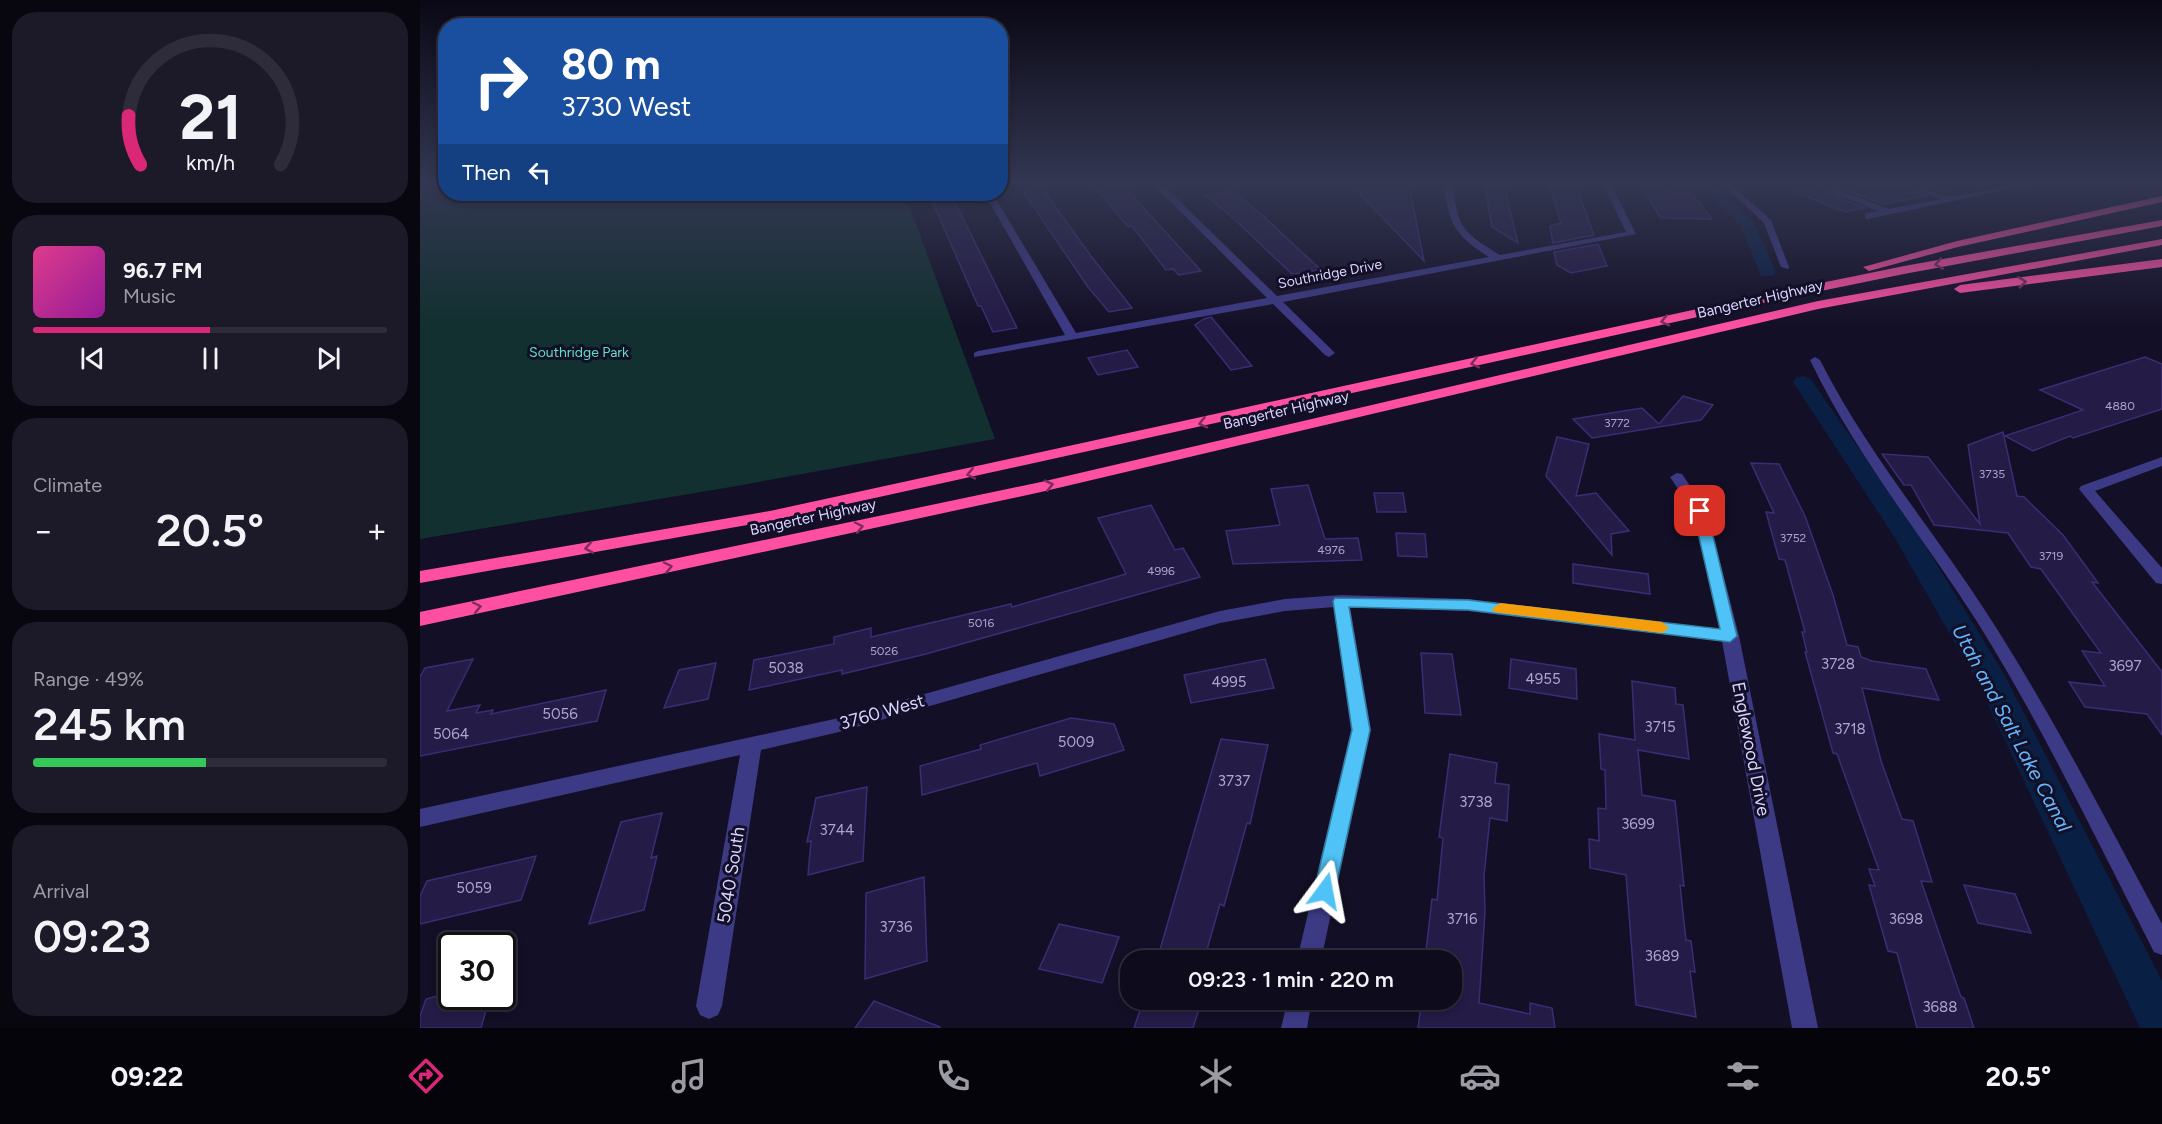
<!DOCTYPE html>
<meta charset="utf-8">
<style>
body{margin:0;font-family:Figtree,sans-serif;background:#1c1929;color:#f1f3f6;height:100vh;display:flex;flex-direction:column;font-size:22px;white-space:nowrap}
*{box-sizing:border-box;margin:0}
p{font-size:20px;color:#9b9ba3}
.icon{flex:none;width:33px;height:33px;fill:none;stroke:currentColor;stroke-width:2;stroke-linecap:round;stroke-linejoin:round}
.map{position:relative;flex:1;overflow:hidden}
.panel{display:flex;flex-direction:column;gap:12px;padding:12px;background:#08060f;width:420px}
.panel>*{flex:none}
.top-card{position:absolute;left:18px;top:18px;width:570px;height:183px;border-radius:24px;box-shadow:0 3px 9px #0003,0 0 0 2px #2e2b3b;background:#1a4fa0;color:#fff;overflow:hidden}
.speed{position:absolute;left:18px;top:932px;display:flex;gap:12px;font-size:30px;font-weight:700;text-align:center}
.speed>*{display:grid;place-content:center;width:78px;height:78px;border-radius:50%;background:#0e0b1c;box-shadow:0 3px 9px #0003,0 0 0 2px #2e2b3b;line-height:1}
.speed .limit{border:3px solid #111;border-radius:9px;background:#fff;color:#111}
.pin{position:absolute;display:grid;place-items:center;width:51px;height:51px;color:#fff;margin:-26px;border-radius:12px;box-shadow:0 3px 9px #0006}
.me{position:absolute;width:66px;margin:-33px;rotate:13deg;stroke-linejoin:round;filter:drop-shadow(0 0 4px #0008)}
.turn{display:flex;align-items:center;gap:21px;height:126px;padding:0 24px;font-size:27px}
.turn .icon{width:78px;height:78px;stroke-width:2.5}
.turn b{display:block;font-size:42px;line-height:51px}
.then{display:flex;align-items:center;height:57px;padding:0 24px;background:#0003;gap:12px;font-size:22px}
.big{font-size:45px;font-weight:600;line-height:1.1}
.panel .card{flex:1;display:flex;flex-direction:column;justify-content:center;gap:9px;min-width:0;padding:0 21px;border-radius:24px;background:#1c1929}
.panel .dial{align-items:center;gap:0}
.dial svg{height:156px;overflow:visible;fill:none;stroke:#2e2b3b;stroke-width:7;stroke-linecap:round;text-anchor:middle}
.dial text{fill:#f1f3f6;stroke:none}
.song{display:flex;align-items:center;gap:18px}
.cover{width:72px;height:72px;border-radius:9px;background:linear-gradient(135deg,hsl(330 70% 55%),hsl(300 70% 35%))}
.played{height:6px;border-radius:3px;background:linear-gradient(90deg,#db2777 50%,#2e2b3b 50%)}
.keys{display:flex;justify-content:space-around;direction:ltr}
.heat{display:flex;justify-content:space-between;align-items:center;font-size:33px;direction:ltr}
.charge{height:9px;border-radius:4px;background:linear-gradient(90deg,#34c759 49%,#2e2b3b 0)}
.trip{position:absolute;left:700px;top:950px;width:342px;height:60px;border-radius:24px;background:#0e0b1c;box-shadow:0 3px 9px #0003,0 0 0 2px #2e2b3b;font-weight:600;line-height:60px;text-align:center}
.dock{display:flex;height:96px;justify-content:space-around;align-items:center;background:#06040b;color:#9b9ba3}
.dock .icon{width:42px;height:42px}
.dock .selected{color:#db2777}
.dock b{font-size:27px;color:#f1f3f6}
main{display:flex;flex:1;min-height:0}
.map>svg:first-child{display:block}
.green{fill:#12302f}
.lines{fill:none;stroke-linecap:round;stroke-linejoin:round}
.canal{fill:#0a1f44;fill-rule:evenodd}
.building{fill:#241b47;stroke:#3b2d73;stroke-width:1.5}
.service{fill:#3d3a85;fill-rule:evenodd}
.minor{fill:#3d3a85;fill-rule:evenodd}
.motorway{fill:#ff4fa3;fill-rule:evenodd}
.oneway{stroke:#7d2c5e}
.route{fill:#4fc3f7;stroke:#337fa1;stroke-width:1.5}
.slow{fill:#f59e0b}
.labels{text-anchor:middle;dominant-baseline:central;stroke-width:6;stroke-linejoin:round;paint-order:stroke}
.number-label{font-size:12px;fill:#aca6d1}
.far-street-label{font-size:14px;fill:#d9d4ff;stroke:#130f26}
.far-park-label{font-size:14px;fill:#5fe0c0;stroke:#130f26}
.street-label{font-size:15px;fill:#d9d4ff;stroke:#130f26}
.near-number-label{font-size:15px;fill:#aca6d1}
.near-street-label{font-size:18px;fill:#d9d4ff;stroke:#130f26}
.near-water-label{font-size:20px;font-style:italic;fill:#62b6ff;stroke:#130f26}
</style>
<main>
<section class="panel">
<div class="card dial"><svg viewBox="0 0 100 80">
<path d="M14 69A42 42 0 1 1 86 69"/>
<path d="M14 69A42 42 0 0 1 8 44" stroke="#db2777"/>
<text x="50" y="56" font-size="32" font-weight="700">21</text>
<text x="50" y="72" font-size="11">km/h</text>
</svg></div>
<div class="card">
<div class="song"><i class="cover"></i><div><b>96.7 FM</b><p>Music</p></div></div>
<div class="played"></div>
<div class="keys"><svg class="icon" aria-label="previous" viewBox="0 0 24 24"><path d="M18 5L8 12l10 7zM5 5v14"/></svg><svg class="icon" aria-label="pause" viewBox="0 0 24 24"><path d="M8 5v14M16 5v14"/></svg><svg class="icon" aria-label="next" viewBox="0 0 24 24"><path d="M6 5l10 7-10 7zM19 5v14"/></svg></div>
</div>
<div class="card"><p>Climate</p>
<div class="heat"><a>−</a><b class="big">20.5°</b><a>+</a></div>
</div>
<div class="card"><p>Range · 49%</p><b class="big">245 km</b><div class="charge"></div></div>
<div class="card"><p>Arrival</p><b class="big">09:23</b></div>
</section>
<div class="map">
<svg width="1742" height="1028" viewBox="0 0 1742 1028">
<rect width="100%" height="100%" fill="#130f26"/>
<!-- green -->
<path class="green" d="M0,182H25L26,194H485L575,439L311,487L0,539Z"/>
<g class="lines">
<!-- canal -->
<g class="canal">
<path d="M1277,182H1292L1333,221L1356,272L1353,276H1341L1321,226Z"/>
<path d="M1383,376L1390,378L1499,535L1584,674L1742,981V1028H1720L1558,683L1473,535L1373,382L1376,378Z"/>
</g>
</g>
<!-- building -->
<g class="building">
<path d="M671,182H700L781,271L759,275L753,269L746,270L712,226L708,227Z"/>
<path d="M1064,182H1083L1098,243L1072,227Z"/>
<path d="M1431,182H1474L1507,196L1463,204L1414,186L1404,189L1405,192L1445,208L1425,212L1375,192Z"/>
<path d="M1490,182H1528L1529,192H1521Z"/>
<path d="M618,183L671,256L712,308L689,312L668,287L604,193Z"/>
<path d="M1129,183L1155,184L1174,235L1133,243L1130,226L1141,223Z"/>
<path d="M1219,183H1246L1252,192H1271L1292,219L1241,218Z"/>
<path d="M934,188L990,190L1004,261Z"/>
<path d="M812,191L840,213L901,270L872,274L813,218L785,195Z"/>
<path d="M509,194H531L597,328L573,332L561,306H558Z"/>
<path d="M1178,244L1187,266L1151,273L1137,265L1134,252Z"/>
<path d="M791,317L832,366L811,370L775,325L784,319Z"/>
<path d="M707,350L718,367L678,375L668,358Z"/>
<path d="M1725,357L1742,364V409L1653,438L1650,436L1613,451L1585,436L1663,410L1620,390Z"/>
<path d="M1263,396L1293,405L1281,420L1172,438L1153,419L1222,408L1239,424Z"/>
<path d="M1583,432L1597,496L1604,497L1643,535L1678,583L1672,582L1742,672V735L1727,714L1665,707L1649,682L1685,686L1662,651L1681,653L1621,569L1611,567L1588,533L1514,525L1491,485H1484L1462,454L1508,457L1560,524L1548,445Z"/>
<path d="M1137,437L1169,444L1156,496L1176,493L1209,531L1191,534L1192,555L1126,476Z"/>
<path d="M1331,463L1359,464L1385,516L1413,595L1427,645L1438,647L1441,657L1452,661L1506,669L1519,700L1442,688L1461,761L1482,819L1493,821L1512,882L1501,881L1541,997L1544,998L1554,1028H1497L1477,953L1468,951L1449,885L1455,886L1449,869L1459,870L1417,754L1413,753L1385,652H1387L1382,632H1385L1365,560L1359,559L1346,512L1354,513Z"/>
<path d="M888,485L905,539L938,538L942,560L813,564L806,531L860,525L851,489Z"/>
<path d="M954,493H983L986,512H957Z"/>
<path d="M731,505L755,550L763,548L780,577L506,654L422,674V670L329,690L334,660L414,644V637L451,628V637L591,604L592,607L706,574L678,518Z"/>
<path d="M976,533L1005,534L1007,557L978,556Z"/>
<path d="M1153,564L1228,574L1230,594L1153,583Z"/>
<path d="M1001,653L1032,654L1041,715L1005,713Z"/>
<path d="M53,659L27,711L60,705L56,713L73,710L71,714L186,690L177,721L0,756V677L5,668Z"/>
<path d="M845,659L854,688L771,703L764,675Z"/>
<path d="M1091,659L1156,669L1157,699L1089,688Z"/>
<path d="M296,663L288,699L244,708L259,670Z"/>
<path d="M1212,681L1255,688L1256,704L1263,705L1269,759L1218,750L1222,795L1255,801L1264,886L1260,885L1266,940L1271,941L1275,972L1270,971L1276,1017L1216,1005L1206,875L1170,868L1169,839L1179,841L1178,808L1186,809L1185,770L1181,769L1179,734L1215,740Z"/>
<path d="M651,718L694,724L704,750L620,776L617,763L502,795L500,766L561,749L560,745Z"/>
<path d="M801,739L848,745L830,824L827,823L804,906L800,904L784,960H737Z"/>
<path d="M1030,754L1077,763L1075,783L1089,785L1087,821L1070,818L1064,876L1065,911L1059,1003L1110,1014V1003L1132,1008L1135,1028H998L1002,999H1032V960H1005L1012,899L1017,900L1023,838L1019,837Z"/>
<path d="M447,787L443,861L388,875L391,841L387,842L396,798Z"/>
<path d="M242,813L231,858L237,856L224,910L169,924L201,822Z"/>
<path d="M116,856L101,900L0,924V896L7,881Z"/>
<path d="M504,877L507,961L445,979L446,893Z"/>
<path d="M1544,885L1595,894L1611,933L1558,923Z"/>
<path d="M639,924L699,937L682,983L619,969Z"/>
<path d="M32,992V996H70L61,1028H0V1016L6,999Z"/>
<path d="M724,999H782L773,1028H714Z"/>
<path d="M454,1001L520,1027L519,1028H435Z"/>
</g>
<g class="lines">
<!-- service -->
<g class="service">
<path d="M1300,182H1308L1351,220L1369,267L1368,269L1361,267L1344,223Z"/>
<path d="M1395,357L1400,360C1447,453 1512,528 1568,615C1632,714 1686,820 1742,924V955L1734,952C1677,841 1623,727 1556,620C1500,533 1435,454 1390,360Z"/>
</g>
<!-- minor -->
<g class="minor">
<path d="M731,182H740L857,296L1069,257C1034,235 1028,223 1024,182H1032C1038,227 1041,231 1080,255L1206,232L1182,182H1190L1216,234L863,302L913,351L915,353L909,357L905,355L853,304L554,357V353L558,351L645,335L565,194H573L656,333L847,298Z"/>
<path d="M1476,182C1496,182 1517,198 1534,196C1564,193 1592,182 1622,182L1448,219L1445,218V214L1458,211L1406,190L1413,188L1469,209L1521,199Z"/>
<path d="M1742,457V466L1675,491L1742,568V584L1736,583L1659,489L1661,486Z"/>
<path d="M1257,473L1262,474L1287,511L1319,636L1398,1028H1372L1302,641L1048,611L930,607L951,730L901,960H877L931,730L914,607L865,611L800,623L419,732L341,750L302,1006L298,1015L289,1019L280,1015L276,1006L320,755L0,827V809L419,718L800,611L865,599L921,595L1048,599L1300,629L1273,511L1250,477Z"/>
<path d="M868,999H892L887,1028H861Z"/>
</g>
<!-- motorway -->
<g class="motorway">
<path d="M1742,196V202L1538,247L1449,271L1443,267L1537,241Z"/>
<path d="M1742,220V226L1484,274L1323,307L350,521L0,583V571L350,511L1323,299L1484,266Z"/>
<path d="M1742,239V245L1398,309L621,492L0,626V612L621,482L1398,301Z"/>
<path d="M1742,259V267L1540,293L1534,289L1540,285Z"/>
</g>
</g>
<!-- one-way arrows -->
<defs><path id="oneway-chevron" d="M-2-3.5L2.5 0L-2 3.5" fill="none" stroke-width="1.6" stroke-linecap="round" stroke-linejoin="round" transform="scale(1.5)"/></defs>
<g class="oneway">
<use href="#oneway-chevron" transform="translate(1519 264) rotate(169)"/>
<use href="#oneway-chevron" transform="translate(1602 282) rotate(-7)"/>
<use href="#oneway-chevron" transform="translate(1245 321) rotate(168)"/>
<use href="#oneway-chevron" transform="translate(1055 363) rotate(168)"/>
<use href="#oneway-chevron" transform="translate(783 423) rotate(167)"/>
<use href="#oneway-chevron" transform="translate(551 474) rotate(168)"/>
<use href="#oneway-chevron" transform="translate(629 485) rotate(-13)"/>
<use href="#oneway-chevron" transform="translate(439 527) rotate(-12)"/>
<use href="#oneway-chevron" transform="translate(169 548) rotate(170)"/>
<use href="#oneway-chevron" transform="translate(248 567) rotate(-12)"/>
<use href="#oneway-chevron" transform="translate(57 607) rotate(-12)"/>
</g>
<!-- sky -->
<linearGradient id="sky" x2="0" y2="1"><stop stop-color="#0a0815"/><stop offset="0.56" stop-color="#333752"/><stop offset="1" stop-color="#333752" stop-opacity="0"/></linearGradient>
<rect width="1742" height="326" fill="url(#sky)"/>
<!-- route -->
<path class="route" d="M1280,507L1287,511L1317,636L1310,642L1048,610L929,607L950,730L915,891L912,898L905,900L897,898L894,891L932,730L913,601L915,598L1048,600L1300,629L1273,511Z"/>
<!-- slow -->
<path class="slow" d="M1080,603L1242,622L1249,628L1242,633L1074,612L1072,609Z"/>
<g class="labels">
<!-- number labels -->
<g class="number-label">
<text x="1700" y="406">4880</text>
<text x="1197" y="423">3772</text>
<text x="1572" y="474">3735</text>
<text x="1373" y="538">3752</text>
<text x="911" y="550">4976</text>
<text x="1631" y="556">3719</text>
<text x="741" y="571">4996</text>
<text x="561" y="623">5016</text>
<text x="464" y="651">5026</text>
</g>
<!-- far-street labels -->
<g class="far-street-label">
<text transform="translate(910 274) rotate(-11)">Southridge Drive</text>
</g>
<!-- far-park labels -->
<g class="far-park-label">
<text x="159" y="352">Southridge Park</text>
</g>
<!-- street labels -->
<g class="street-label">
<text transform="translate(1340 299) rotate(-13)">Bangerter Highway</text>
<text transform="translate(866 410) rotate(-13)">Bangerter Highway</text>
<text transform="translate(393 517) rotate(-12)">Bangerter Highway</text>
</g>
<!-- near-number labels -->
<g class="near-number-label">
<text x="1418" y="664">3728</text>
<text x="1705" y="666">3697</text>
<text x="366" y="668">5038</text>
<text x="1123" y="679">4955</text>
<text x="809" y="682">4995</text>
<text x="140" y="714">5056</text>
<text x="1240" y="727">3715</text>
<text x="1430" y="729">3718</text>
<text x="31" y="734">5064</text>
<text x="656" y="742">5009</text>
<text x="814" y="781">3737</text>
<text x="1056" y="802">3738</text>
<text x="1218" y="824">3699</text>
<text x="417" y="830">3744</text>
<text x="54" y="888">5059</text>
<text x="1042" y="919">3716</text>
<text x="1486" y="919">3698</text>
<text x="476" y="927">3736</text>
<text x="1242" y="956">3689</text>
<text x="1520" y="1007">3688</text>
</g>
<!-- near-street labels -->
<g class="near-street-label">
<text transform="translate(462 712) rotate(-16)">3760 West</text>
<text transform="translate(1331 749) rotate(79)">Englewood Drive</text>
<text transform="translate(311 875) rotate(-81)">5040 South</text>
</g>
<!-- near-water labels -->
<g class="near-water-label">
<text transform="translate(1592 728) rotate(62)">Utah and Salt Lake Canal</text>
</g>
</g>
</svg>
<div class="speed"><div class="limit">30</div></div>
<div class="pin" style="left:1280px;top:511px;background:#d93025"><svg class="icon" aria-label="arrive" viewBox="0 0 24 24"><path d="M6 21V4h12l-3 4 3 4H6"/></svg></div>
<svg class="me" style="left:905px;top:891px" viewBox="-20 -20 40 40"><path d="M0-17L14 15 0 8-14 15z" fill="#4fc3f7" stroke="#fff" stroke-width="4"/></svg>
<div class="trip">09:23 · 1 min · 220 m</div>
<div class="top-card">
<div class="turn"><svg class="icon" aria-label="right" viewBox="0 0 24 24"><path d="M7 20v-9h11M14 6l5 5-5 5"/></svg><div><b>80 m</b>3730 West</div></div>
<div class="then">Then<svg class="icon" aria-label="left" viewBox="0 0 24 24"><path d="M17 20v-9H6M10 6l-5 5 5 5"/></svg></div>
</div>
</div>
</main>
<nav class="dock">
<b>09:22</b>
<svg class="icon selected" aria-label="directions" viewBox="0 0 24 24"><path d="M12 3l9 9-9 9-9-9zM9 14v-3h6M13 9l2 2-2 2"/></svg>
<svg class="icon" aria-label="music" viewBox="0 0 24 24"><path d="M9 18V5l10-2v13"/><circle cx="6" cy="18" r="3"/><circle cx="16" cy="16" r="3"/></svg>
<svg class="icon" aria-label="phone" viewBox="0 0 24 24"><path d="M5 4h4l2 5-3 2q2 4 5 5l2-3 5 2v4C11 20 4 13 5 4z"/></svg>
<svg class="icon" aria-label="climate" viewBox="0 0 24 24"><path d="M12 3v18M4 7l16 10M4 17L20 7"/></svg>
<svg class="icon" aria-label="car" viewBox="0 0 24 24"><path d="M5 17H2v-5l4-1 3-4h7l3 4 3 1v5h-3M9 17h6M6 11h13"/><circle cx="7" cy="17" r="2"/><circle cx="17" cy="17" r="2"/></svg>
<svg class="icon" aria-label="filters" viewBox="0 0 24 24"><path d="M4 7h16M4 17h16"/><circle cx="9" cy="7" r="2"/><circle cx="15" cy="17" r="2"/></svg>
<b>20.5°</b>
</nav>
